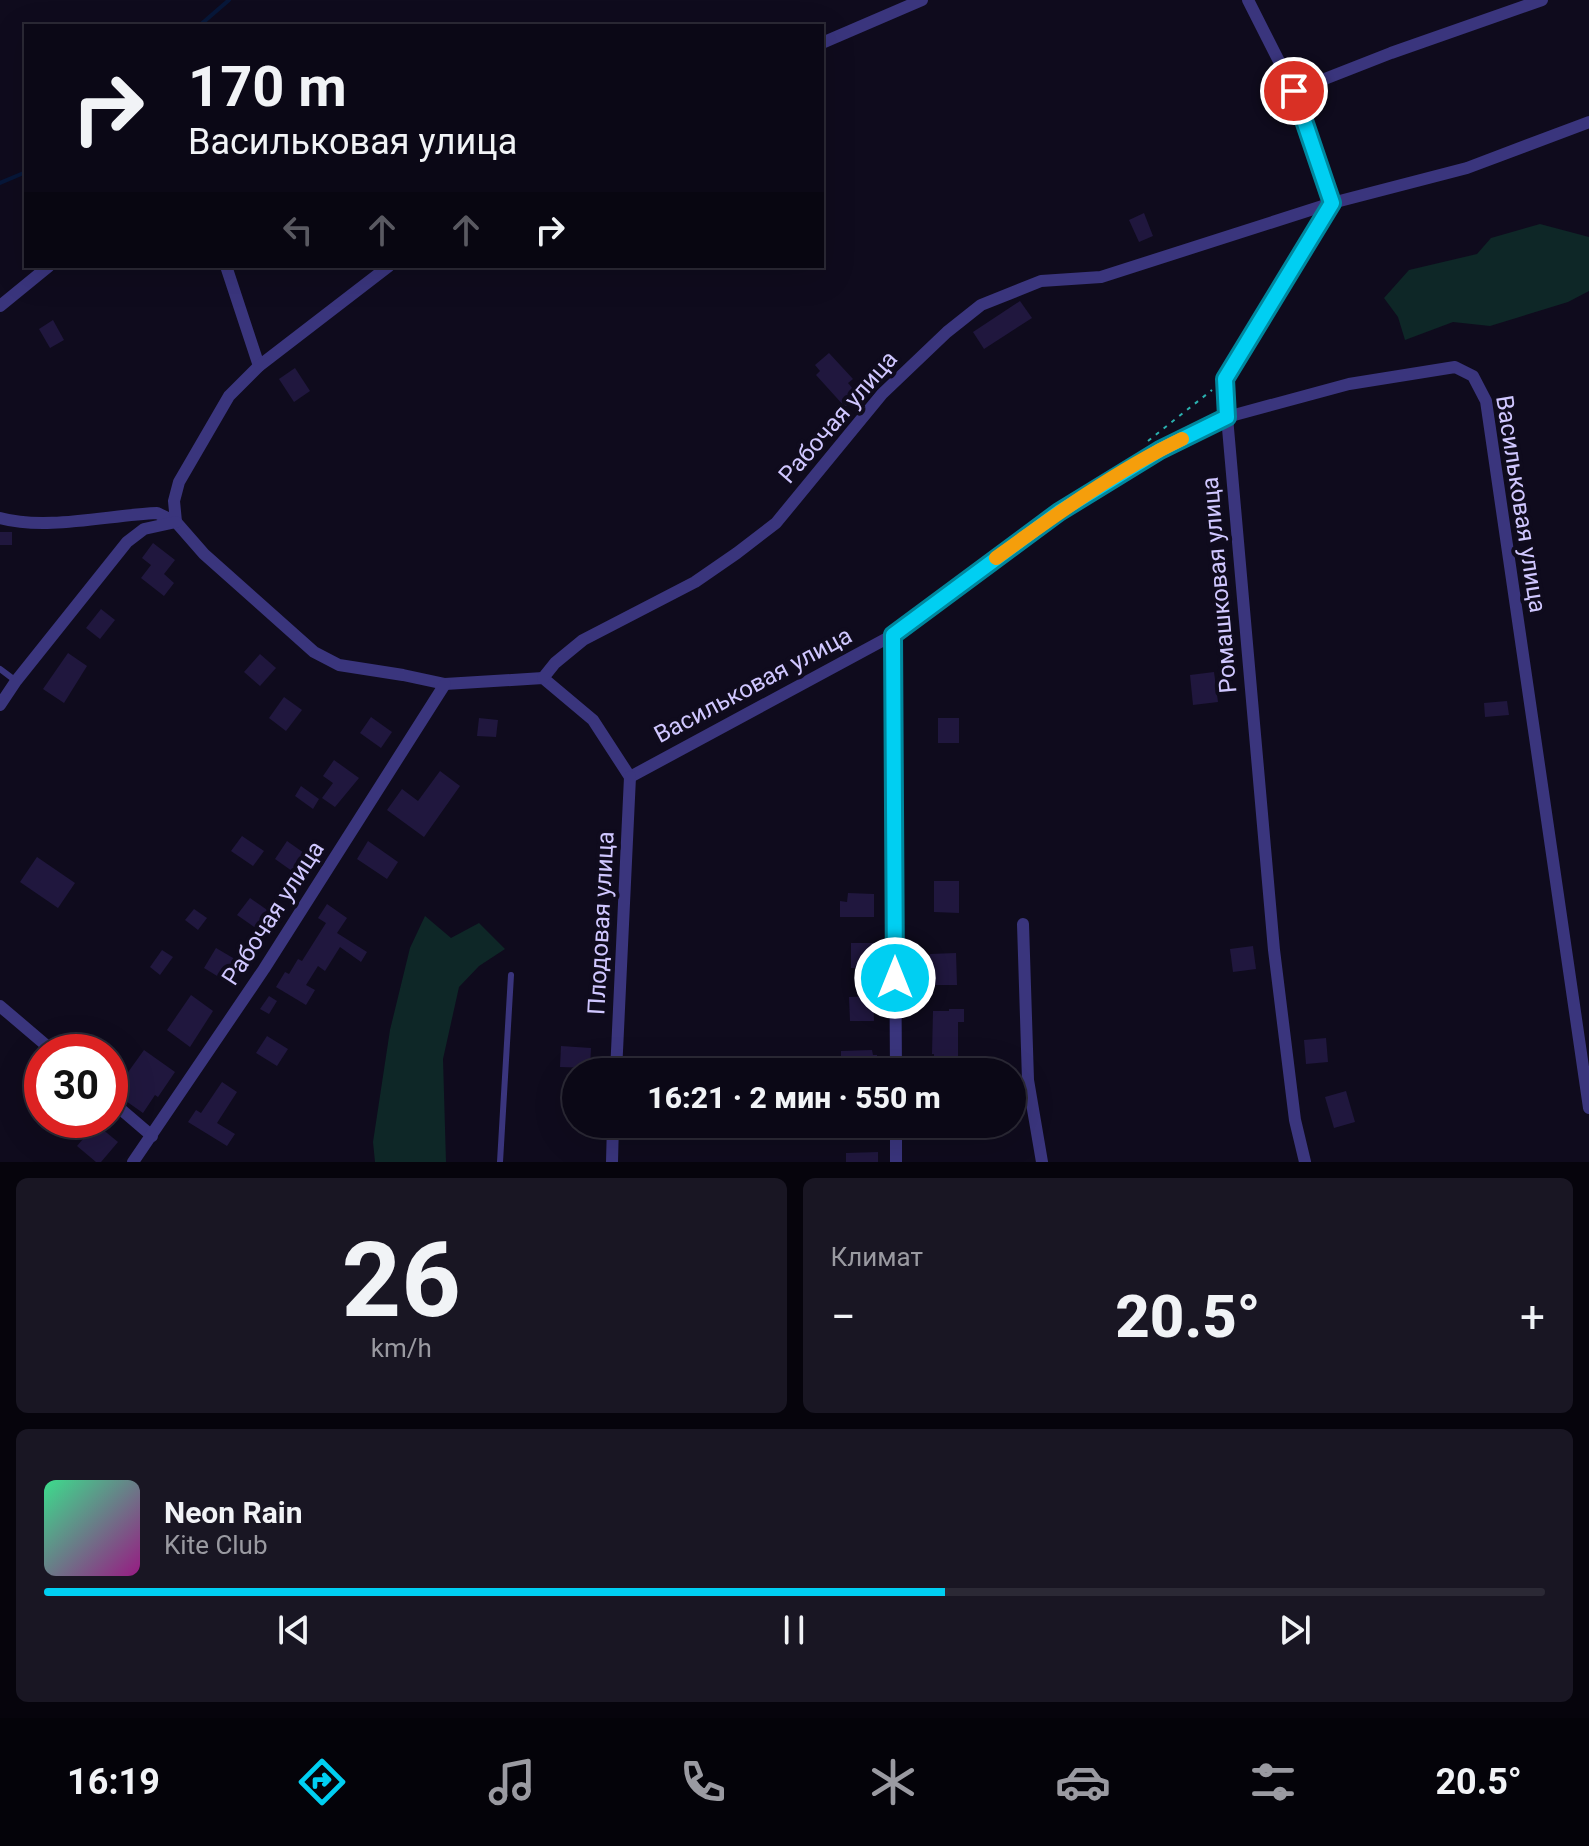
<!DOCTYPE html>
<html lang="ru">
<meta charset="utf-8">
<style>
body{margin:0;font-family:Roboto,sans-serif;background:#191623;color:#f1f3f6;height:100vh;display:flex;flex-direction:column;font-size:30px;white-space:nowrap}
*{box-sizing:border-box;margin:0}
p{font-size:26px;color:#9a9aa1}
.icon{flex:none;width:44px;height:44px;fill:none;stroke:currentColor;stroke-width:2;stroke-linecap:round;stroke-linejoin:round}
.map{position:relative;height:1162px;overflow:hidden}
.details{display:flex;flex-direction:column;gap:16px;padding:16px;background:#06040c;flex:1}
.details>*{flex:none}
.top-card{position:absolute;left:24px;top:24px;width:800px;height:244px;border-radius:0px;box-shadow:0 8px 32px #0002,0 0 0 2px #2b2935;background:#0b0816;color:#f1f3f6;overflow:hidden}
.speed{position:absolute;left:24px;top:1034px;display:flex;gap:16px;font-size:40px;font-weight:700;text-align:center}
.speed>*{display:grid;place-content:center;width:104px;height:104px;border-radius:50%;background:#0b0816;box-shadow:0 8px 32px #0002,0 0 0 2px #2b2935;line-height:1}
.speed .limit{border:12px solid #d22;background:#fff;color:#111}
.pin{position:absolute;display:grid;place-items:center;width:68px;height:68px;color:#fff;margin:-34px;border:4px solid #fff;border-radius:50%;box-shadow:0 2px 8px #0007}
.me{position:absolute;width:88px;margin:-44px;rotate:0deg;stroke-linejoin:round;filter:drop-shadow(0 0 6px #0008)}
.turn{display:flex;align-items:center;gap:28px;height:168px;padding:0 32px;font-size:36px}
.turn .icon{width:104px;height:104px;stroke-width:2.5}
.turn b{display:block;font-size:56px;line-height:68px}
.lanes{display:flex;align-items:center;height:76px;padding:0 32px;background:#0003;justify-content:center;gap:40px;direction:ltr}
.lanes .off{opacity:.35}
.big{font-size:60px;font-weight:800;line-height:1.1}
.details .tile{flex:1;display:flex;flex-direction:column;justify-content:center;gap:12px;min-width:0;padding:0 28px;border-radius:12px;background:#191623}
.details .dial{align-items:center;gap:0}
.dial b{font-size:104px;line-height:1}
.song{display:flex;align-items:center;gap:24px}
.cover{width:96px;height:96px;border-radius:12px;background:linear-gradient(135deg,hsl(150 70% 55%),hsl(310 70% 35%))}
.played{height:8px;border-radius:4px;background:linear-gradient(90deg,#00cff2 60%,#2b2935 60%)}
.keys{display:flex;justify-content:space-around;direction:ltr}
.heat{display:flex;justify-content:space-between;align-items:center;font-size:44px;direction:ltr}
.details .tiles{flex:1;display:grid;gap:16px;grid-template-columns:1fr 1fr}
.tile:last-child{grid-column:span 2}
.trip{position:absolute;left:562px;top:1058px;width:464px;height:80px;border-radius:40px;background:#0b0816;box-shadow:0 8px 32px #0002,0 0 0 2px #2b2935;font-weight:800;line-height:80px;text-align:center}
.dock{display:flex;height:128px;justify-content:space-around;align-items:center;background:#040309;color:#9a9aa1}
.dock .icon{width:56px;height:56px}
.dock .current{color:#00cff2}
.dock b{font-size:36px;color:#f1f3f6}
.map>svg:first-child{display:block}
.green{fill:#0e2727}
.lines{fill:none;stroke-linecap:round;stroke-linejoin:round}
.stream{stroke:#071739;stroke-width:4}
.building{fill:#20173e}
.path{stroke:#2ab0ae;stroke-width:2;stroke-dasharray:4 6;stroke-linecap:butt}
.service{stroke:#3a357d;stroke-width:6}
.minor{stroke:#3a357d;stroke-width:12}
.route-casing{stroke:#00879d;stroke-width:20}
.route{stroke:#00cff2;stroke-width:14}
.slow{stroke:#f59e0b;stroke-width:14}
.labels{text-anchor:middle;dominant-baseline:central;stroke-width:8;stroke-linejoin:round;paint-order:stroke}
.street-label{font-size:24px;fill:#d0c7ff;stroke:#0f0b1d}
</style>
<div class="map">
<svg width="1589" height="1162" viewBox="0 0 1589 1162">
<rect width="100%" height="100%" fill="#0f0b1d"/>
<!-- green -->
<g class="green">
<path d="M1540,224L1589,237V291L1568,302L1490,326L1453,322L1405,340L1398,317L1384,298L1409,270L1477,254L1491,238Z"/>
<path d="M425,916L451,938L479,923L505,949L479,966L459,987L443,1059L446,1162H375L373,1142L390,1030L410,948Z"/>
</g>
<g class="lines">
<!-- stream -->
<g class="stream">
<path d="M199,26L229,0"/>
<path d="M0,183L26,172"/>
</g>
</g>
<!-- building -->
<g class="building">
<path d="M1144,213L1153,236L1139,242L1129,220Z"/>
<path d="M1020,301L1032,318L984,349L973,332Z"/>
<path d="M53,320L64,340L50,348L39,329Z"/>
<path d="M829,353L853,379L848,383L858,395L845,407L816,375L820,371L815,365Z"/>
<path d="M295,368L310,391L294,402L279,379Z"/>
<rect x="0" y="532" width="12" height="13"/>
<path d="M153,543L175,560L164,574L174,583L164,596L141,578L151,565L142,558Z"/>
<path d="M101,609L115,620L100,639L86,628Z"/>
<path d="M68,653L87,666L64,703L43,689Z"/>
<path d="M260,654L276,668L260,686L244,672Z"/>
<path d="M1214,672L1218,702L1193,705L1190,675Z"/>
<path d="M284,697L302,710L286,731L269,718Z"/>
<path d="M1507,701L1509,715L1485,717L1484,703Z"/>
<path d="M371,717L392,732L381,748L360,733Z"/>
<path d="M479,718L498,720L496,737L477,736Z"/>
<rect x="938" y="718" width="21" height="25"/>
<path d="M334,760L359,778L335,807L322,798L333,783L323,776Z"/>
<path d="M440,771L460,786L424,837L387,810L402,789L418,801Z"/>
<path d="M301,786L319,799L313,809L295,796Z"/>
<path d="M242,836L264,851L253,866L231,851Z"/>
<path d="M287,841L304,853L292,871L275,859Z"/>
<path d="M368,841L398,862L387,879L357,859Z"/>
<path d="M37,857L75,883L58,908L20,882Z"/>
<path d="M934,881H959V913L934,912Z"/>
<path d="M848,893L874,894V917H840V901L847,902Z"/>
<path d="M250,898L270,912L257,929L237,915Z"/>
<path d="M327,904L347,918L337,933L367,952L361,962L340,947L325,971L318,966L306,985L315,990L306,1005L276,987L285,972L289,974L298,959L302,961L326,923L318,918Z"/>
<path d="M194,909L207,918L198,930L185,920Z"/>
<path d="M851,943H876L875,969L851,968Z"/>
<path d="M1253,946L1256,969L1233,972L1230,949Z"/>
<path d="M216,948L245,965L232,985L204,968Z"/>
<path d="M162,950L173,957L160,975L150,967Z"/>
<path d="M956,953L957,985H930V954Z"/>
<path d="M191,995L213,1011L190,1047L167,1030Z"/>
<path d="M269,996L277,1001L269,1014L260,1009Z"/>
<path d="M873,996L874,1021H850L849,997Z"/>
<path d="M949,1009H964V1022H958V1060H934V1054H932L933,1011H949Z"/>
<path d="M267,1036L288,1049L277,1066L256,1053Z"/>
<path d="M1326,1038L1328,1062L1306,1064L1304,1040Z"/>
<path d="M561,1046L591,1048L590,1068L560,1067Z"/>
<path d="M144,1050L175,1072L158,1097L155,1095L143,1113L116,1094L128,1076L126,1075Z"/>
<path d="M872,1050L873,1055H877V1072H841V1051Z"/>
<path d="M222,1082L237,1092L217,1123L235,1134L227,1146L188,1122L196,1110L201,1113Z"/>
<path d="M1346,1091L1355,1122L1334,1128L1325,1097Z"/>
<path d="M96,1124L118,1142L101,1162H96L77,1146Z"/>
<path d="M878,1152V1162H846V1153Z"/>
</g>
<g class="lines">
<!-- path -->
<path class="path" d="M1148,441L1212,390"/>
<!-- service -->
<g class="service">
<path d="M0,669L16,681"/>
<path d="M500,1162L511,975"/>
</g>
<!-- minor -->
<g class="minor">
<path d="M1248,0L1294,91L1332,203L1225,379L1227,417L1274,950L1295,1120L1305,1162"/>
<path d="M822,43L922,0"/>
<path d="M1294,91L1391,53L1542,0"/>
<path d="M226,266L259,366"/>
<path d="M0,306L49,266"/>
<path d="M0,518C46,531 109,515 157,513L176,522L204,554L314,652L339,665L403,675L445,684L543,678L593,720L630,777"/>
<path d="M176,522L174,501L179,482L229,396L259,366L389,266"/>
<path d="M893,635L896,1072"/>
<path d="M543,678L555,663L583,640L695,582L737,553L776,523L882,394L947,332L981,305L1041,281L1101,277L1332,203L1467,168L1589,122"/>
<path d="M0,705L16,681L127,542L144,529L176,522"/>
<path d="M630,777L893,635L1059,512L1160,450L1227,417L1349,384L1455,367L1473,376L1486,401L1589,1108"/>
<path d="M1023,924L1028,1080L1042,1162"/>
<path d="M0,1006L54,1052"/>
<path d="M616,1072L630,777"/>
<path d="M110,1100L152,1136"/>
<path d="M896,1124V1162"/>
<path d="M133,1162L264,969L445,684"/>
<path d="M612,1162L613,1124"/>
</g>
</g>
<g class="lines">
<!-- route casing -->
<g class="route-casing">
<path id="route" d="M895,978L893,635L1059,512L1160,450L1227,417L1225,379L1332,203L1294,91"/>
</g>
<!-- route -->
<use href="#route" class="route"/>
<!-- slow -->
<path class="slow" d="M996,558C1055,515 1116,471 1182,439"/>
</g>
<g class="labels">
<!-- street labels -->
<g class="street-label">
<text transform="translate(838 417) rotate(-49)">Рабочая улица</text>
<text transform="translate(1521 504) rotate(81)">Васильковая улица</text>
<text transform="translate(1219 585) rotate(-95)">Ромашковая улица</text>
<text transform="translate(753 685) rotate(-28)">Васильковая улица</text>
<text transform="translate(273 913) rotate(-57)">Рабочая улица</text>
<text transform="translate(601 923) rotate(-87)">Плодовая улица</text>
</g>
</g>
</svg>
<div class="speed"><div class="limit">30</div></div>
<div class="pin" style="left:1294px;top:91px;background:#d93025"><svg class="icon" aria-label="arrive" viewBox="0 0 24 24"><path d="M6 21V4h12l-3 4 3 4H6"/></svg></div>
<svg class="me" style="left:895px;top:978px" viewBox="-20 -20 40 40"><circle r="17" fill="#00cff2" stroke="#fff" stroke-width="3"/><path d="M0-11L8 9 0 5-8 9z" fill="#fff"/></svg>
<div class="trip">16:21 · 2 мин · 550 m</div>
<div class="top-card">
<div class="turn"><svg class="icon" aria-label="right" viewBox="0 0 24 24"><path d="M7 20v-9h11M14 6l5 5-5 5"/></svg><div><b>170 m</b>Васильковая улица</div></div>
<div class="lanes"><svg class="icon off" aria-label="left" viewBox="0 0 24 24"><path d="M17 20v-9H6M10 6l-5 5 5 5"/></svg><svg class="icon off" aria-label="ahead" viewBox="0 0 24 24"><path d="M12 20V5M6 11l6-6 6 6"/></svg><svg class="icon off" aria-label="ahead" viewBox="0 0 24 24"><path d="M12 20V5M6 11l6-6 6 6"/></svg><svg class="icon" aria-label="right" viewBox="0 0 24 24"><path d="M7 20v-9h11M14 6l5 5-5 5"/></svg></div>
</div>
</div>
<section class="details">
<div class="tiles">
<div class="tile dial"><b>26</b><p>km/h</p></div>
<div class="tile"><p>Климат</p>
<div class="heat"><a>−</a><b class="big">20.5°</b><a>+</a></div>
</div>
<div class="tile">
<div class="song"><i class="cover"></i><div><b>Neon Rain</b><p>Kite Club</p></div></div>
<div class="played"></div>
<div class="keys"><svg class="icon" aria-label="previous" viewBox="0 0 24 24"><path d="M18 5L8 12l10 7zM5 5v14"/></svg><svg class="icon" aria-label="pause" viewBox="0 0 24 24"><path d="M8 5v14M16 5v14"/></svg><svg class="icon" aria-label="next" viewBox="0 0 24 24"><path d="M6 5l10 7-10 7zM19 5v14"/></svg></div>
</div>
</div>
</section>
<nav class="dock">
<b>16:19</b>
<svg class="icon current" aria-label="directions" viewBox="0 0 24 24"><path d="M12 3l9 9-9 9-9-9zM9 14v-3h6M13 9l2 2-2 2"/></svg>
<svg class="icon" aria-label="music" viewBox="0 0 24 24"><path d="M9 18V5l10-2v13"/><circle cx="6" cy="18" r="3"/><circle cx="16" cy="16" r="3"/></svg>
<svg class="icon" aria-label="phone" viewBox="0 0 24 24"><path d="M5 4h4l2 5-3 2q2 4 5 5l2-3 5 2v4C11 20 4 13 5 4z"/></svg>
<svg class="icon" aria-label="climate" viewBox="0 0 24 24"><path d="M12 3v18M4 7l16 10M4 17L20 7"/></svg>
<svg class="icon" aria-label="car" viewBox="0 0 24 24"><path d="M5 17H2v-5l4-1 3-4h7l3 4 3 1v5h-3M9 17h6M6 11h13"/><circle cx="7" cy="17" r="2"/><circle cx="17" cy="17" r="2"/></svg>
<svg class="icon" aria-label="filters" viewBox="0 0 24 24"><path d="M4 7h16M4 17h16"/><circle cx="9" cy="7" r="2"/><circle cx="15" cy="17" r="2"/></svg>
<b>20.5°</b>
</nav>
